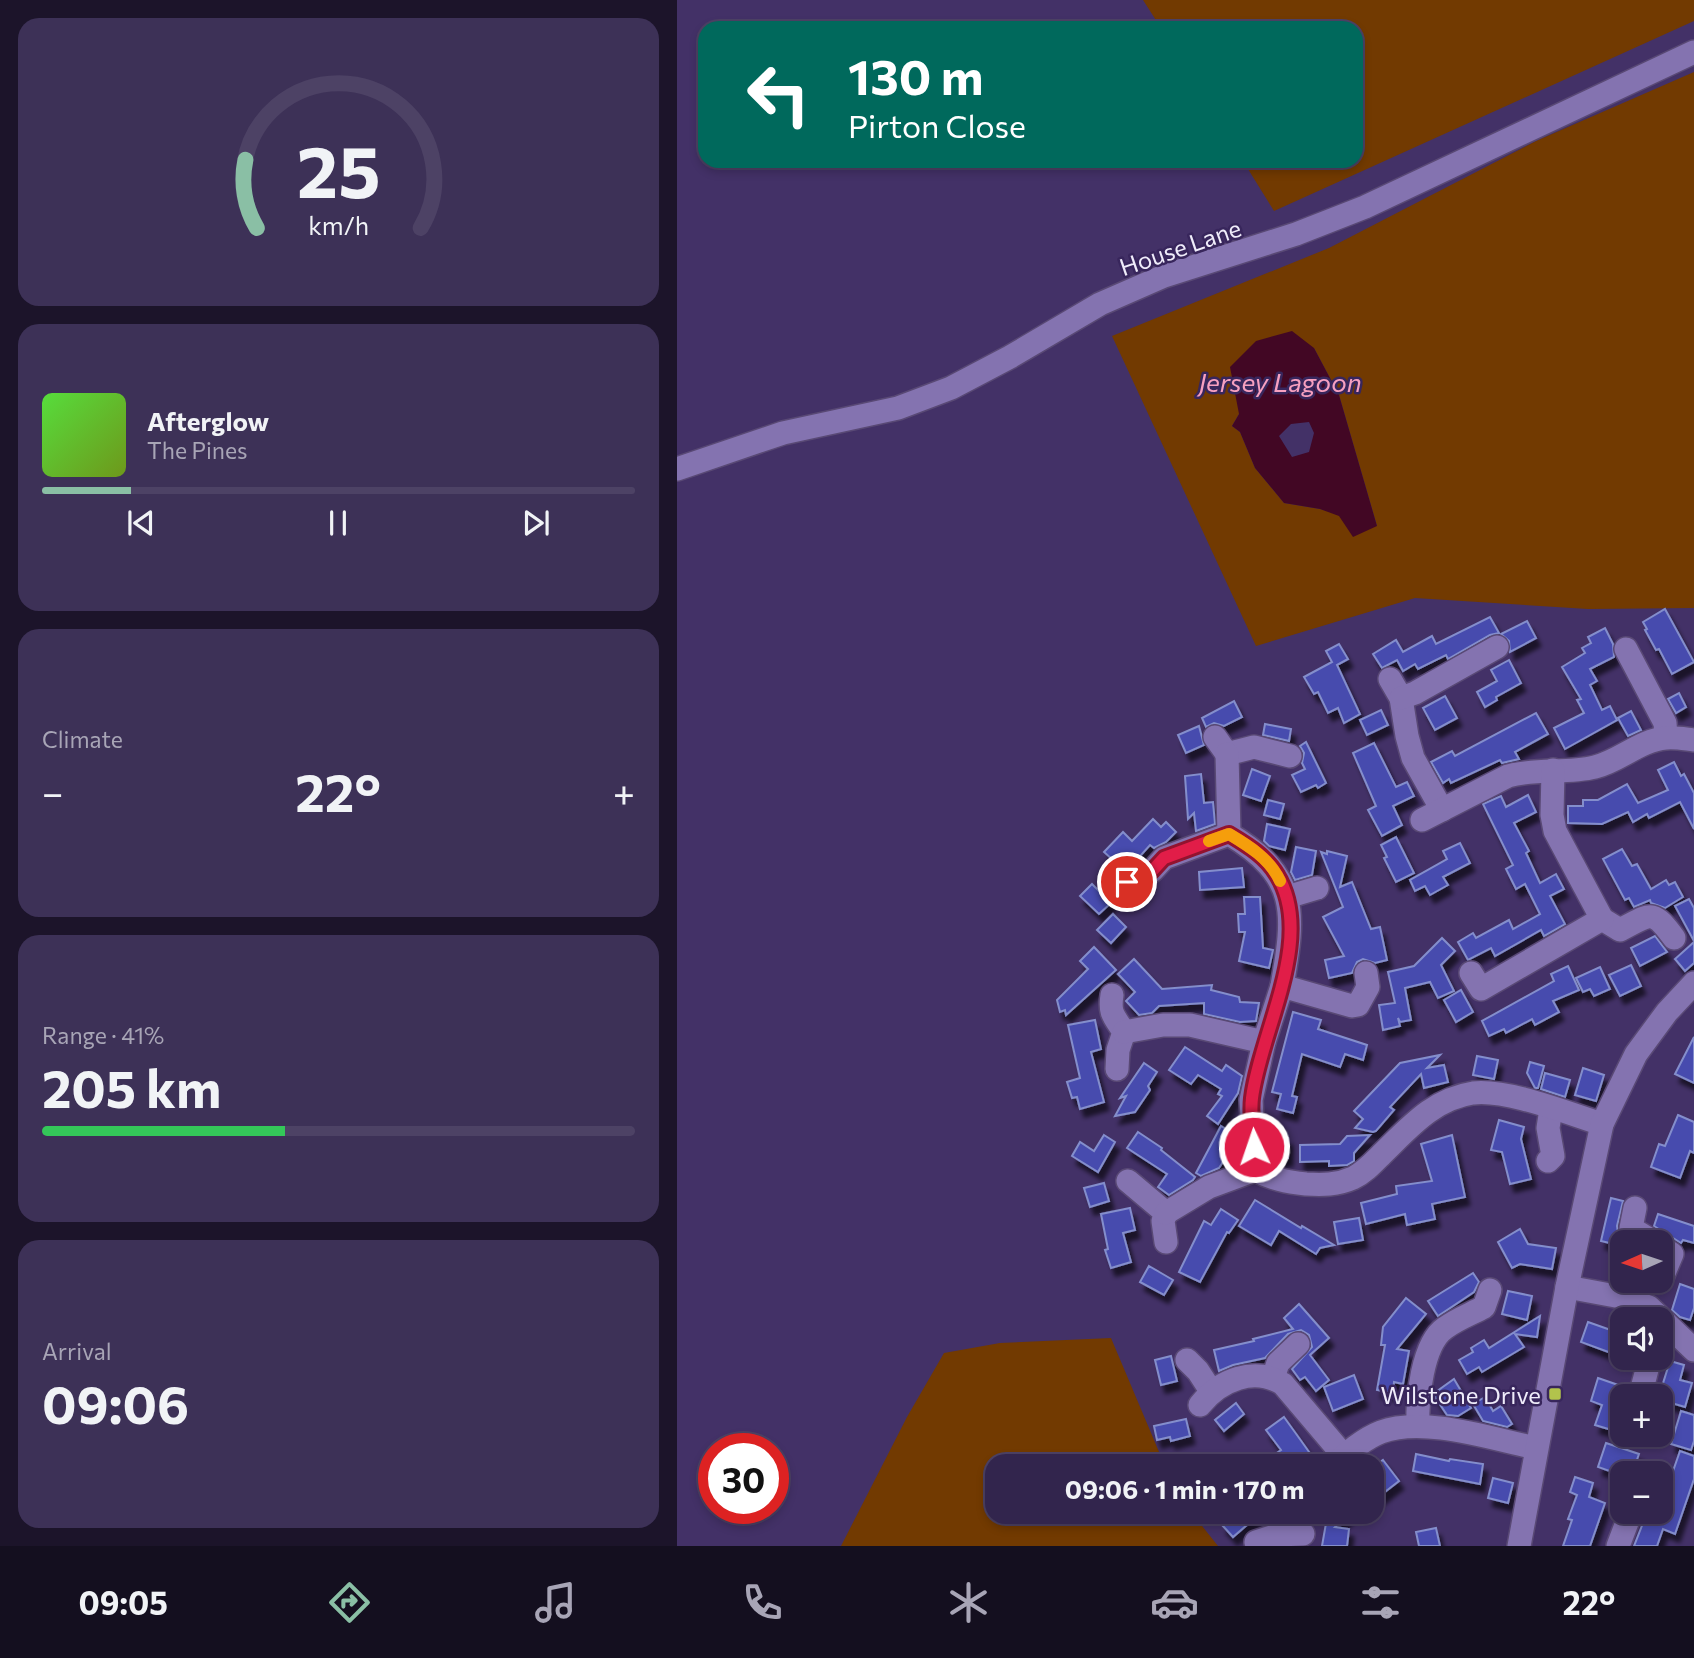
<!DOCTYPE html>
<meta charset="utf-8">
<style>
body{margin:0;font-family:Commissioner,sans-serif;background:#3d3157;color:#f1f3f6;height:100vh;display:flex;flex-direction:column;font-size:26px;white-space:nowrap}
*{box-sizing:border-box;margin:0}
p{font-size:23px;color:#a8a5b6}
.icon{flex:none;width:38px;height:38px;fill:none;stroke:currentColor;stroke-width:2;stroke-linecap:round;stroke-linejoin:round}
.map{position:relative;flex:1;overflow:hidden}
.sheet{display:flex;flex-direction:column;gap:18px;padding:18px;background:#1c142a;width:677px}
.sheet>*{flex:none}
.guide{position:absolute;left:21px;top:21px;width:665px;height:147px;border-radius:21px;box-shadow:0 4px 10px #0003,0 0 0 2px #4d4265;background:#00695c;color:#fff;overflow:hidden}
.needle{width:46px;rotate:267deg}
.buttons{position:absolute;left:933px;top:1230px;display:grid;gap:14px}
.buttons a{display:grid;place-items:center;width:63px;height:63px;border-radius:14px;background:#32254d;box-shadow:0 4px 10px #0003,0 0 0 2px #4d4265;font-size:35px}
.speed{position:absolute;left:21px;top:1433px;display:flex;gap:14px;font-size:35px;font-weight:700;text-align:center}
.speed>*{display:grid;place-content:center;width:91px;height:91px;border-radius:50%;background:#32254d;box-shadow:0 4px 10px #0003,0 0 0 2px #4d4265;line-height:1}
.speed .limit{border:10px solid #d22;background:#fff;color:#111}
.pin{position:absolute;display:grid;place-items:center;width:60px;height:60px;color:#fff;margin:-30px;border:4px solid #fff;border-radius:50%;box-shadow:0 2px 7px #0007}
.me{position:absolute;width:77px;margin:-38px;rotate:357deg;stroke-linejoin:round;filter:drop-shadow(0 0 5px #0008)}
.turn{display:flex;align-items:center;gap:24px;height:147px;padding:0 35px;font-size:32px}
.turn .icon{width:91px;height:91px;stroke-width:2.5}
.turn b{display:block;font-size:49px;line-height:60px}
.big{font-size:52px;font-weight:700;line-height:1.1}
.sheet .tile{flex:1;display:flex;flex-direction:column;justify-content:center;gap:10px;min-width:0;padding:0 24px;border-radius:21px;background:#3d3157}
.sheet .dial{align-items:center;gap:0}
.dial svg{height:182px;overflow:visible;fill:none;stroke:#4d4265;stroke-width:7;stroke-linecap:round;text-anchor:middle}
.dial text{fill:#f1f3f6;stroke:none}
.song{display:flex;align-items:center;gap:21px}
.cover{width:84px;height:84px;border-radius:10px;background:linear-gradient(135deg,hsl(110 70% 55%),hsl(80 70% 35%))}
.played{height:7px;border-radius:4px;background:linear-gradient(90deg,#8abfa5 15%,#4d4265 15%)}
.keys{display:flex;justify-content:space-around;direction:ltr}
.heat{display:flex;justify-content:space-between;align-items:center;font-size:38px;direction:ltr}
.charge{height:10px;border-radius:5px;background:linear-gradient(90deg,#34c759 41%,#4d4265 0)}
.trip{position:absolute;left:308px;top:1454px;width:399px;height:70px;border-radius:21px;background:#32254d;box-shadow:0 4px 10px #0003,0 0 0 2px #4d4265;font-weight:700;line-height:70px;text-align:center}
.menu{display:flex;height:112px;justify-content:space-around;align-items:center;background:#140f1f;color:#a8a5b6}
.menu .icon{width:49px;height:49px}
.menu .on{color:#8abfa5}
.menu b{font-size:32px;color:#f1f3f6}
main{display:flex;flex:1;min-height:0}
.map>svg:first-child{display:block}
.green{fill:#723a01;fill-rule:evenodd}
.water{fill:#420724;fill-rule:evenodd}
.building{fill:#474cae;stroke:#848ecc;stroke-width:2;filter:url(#shadow)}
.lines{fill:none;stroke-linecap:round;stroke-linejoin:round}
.minor-casing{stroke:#594975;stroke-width:26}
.minor{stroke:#8473b0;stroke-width:23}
.route-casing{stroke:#92132f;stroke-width:18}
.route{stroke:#e11d48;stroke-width:12}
.slow{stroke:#f59e0b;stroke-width:12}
.poi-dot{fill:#b2c34c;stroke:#38265c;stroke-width:2.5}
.labels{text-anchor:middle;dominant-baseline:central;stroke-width:5;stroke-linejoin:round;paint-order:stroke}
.street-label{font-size:24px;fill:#efecfa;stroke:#38265c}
.poi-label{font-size:24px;fill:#efecfa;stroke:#38265c;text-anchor:end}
.water-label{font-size:26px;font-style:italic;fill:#f7a0c0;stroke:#38265c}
</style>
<main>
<section class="sheet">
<div class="tile dial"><svg viewBox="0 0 100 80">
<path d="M14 69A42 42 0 1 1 86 69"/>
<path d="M14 69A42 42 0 0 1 9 39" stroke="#8abfa5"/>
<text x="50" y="56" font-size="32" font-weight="700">25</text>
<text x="50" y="72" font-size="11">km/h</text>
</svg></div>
<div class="tile">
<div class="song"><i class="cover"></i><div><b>Afterglow</b><p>The Pines</p></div></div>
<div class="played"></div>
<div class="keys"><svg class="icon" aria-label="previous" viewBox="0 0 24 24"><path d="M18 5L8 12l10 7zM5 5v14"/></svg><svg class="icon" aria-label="pause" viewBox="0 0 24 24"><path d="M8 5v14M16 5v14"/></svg><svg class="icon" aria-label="next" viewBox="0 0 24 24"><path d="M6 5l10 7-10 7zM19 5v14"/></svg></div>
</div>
<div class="tile"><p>Climate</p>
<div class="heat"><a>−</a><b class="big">22°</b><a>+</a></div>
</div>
<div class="tile"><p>Range · 41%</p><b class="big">205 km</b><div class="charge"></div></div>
<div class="tile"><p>Arrival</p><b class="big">09:06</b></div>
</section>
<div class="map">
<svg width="1017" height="1546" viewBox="0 0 1017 1546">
<defs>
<filter id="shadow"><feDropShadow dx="4.5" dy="8" stdDeviation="2" flood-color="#0009"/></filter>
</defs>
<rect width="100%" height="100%" fill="#433167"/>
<!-- green -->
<g class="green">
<path d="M466,0H1017V21L597,211L566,161H679V28H484Z"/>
<path d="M1017,72V608L911,609L738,598L579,646L435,336L652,248L859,141ZM637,348L662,395L700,526L643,509L607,503L578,468L563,432L555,426L562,414Z"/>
<path d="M434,1338L488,1466H320V1512H514L541,1546H164L230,1417L267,1353L323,1343Z"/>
</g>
<!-- water -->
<path class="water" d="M615,331L637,348L662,395L700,526L676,537L662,516L643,509L607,503L578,468L563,432L555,426L562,414L553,367L579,341ZM632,422L637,433L632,452L615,457L602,436L614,424Z"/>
<!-- building -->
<g class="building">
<path d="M988,609L1017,662L995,674L982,649L979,650L968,630L970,629L966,622Z"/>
<path d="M813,617L822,633L813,635L771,659L769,655L741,669L738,664L726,671L720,660L705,668L696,654L719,640L726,652L755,636L759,644Z"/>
<path d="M850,621L859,638L833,652L832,641L824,634Z"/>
<path d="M928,628L936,644L937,657L913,669L920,681L913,685L925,710L933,706L940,720L888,749L877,728L907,713L900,700L904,699L885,667L908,653L905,648L914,643L911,637Z"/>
<path d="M662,644L671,659L660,665L683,714L667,723L661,708L651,713L641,692L637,694L627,677L655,662L649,651Z"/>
<path d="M832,660L844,683L819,697L820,700L808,707L800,692L820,681L814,670Z"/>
<path d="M1002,693L1009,707L999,713L991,699Z"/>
<path d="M768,696L780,718L758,730L746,708Z"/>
<path d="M557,701L565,717L547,726L537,723L529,727L525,718Z"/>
<path d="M704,710L711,725L690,735L683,720Z"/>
<path d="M954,711L964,730L951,736L941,718Z"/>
<path d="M859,713L871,734L838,752L842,759L825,763L823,760L774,783L772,779L766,783L754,762L775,751L778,756Z"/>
<path d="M588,724L614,729L612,741L586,735Z"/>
<path d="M522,726L527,745L509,753L501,735Z"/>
<path d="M629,742L649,783L641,788L639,785L624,792L615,775L628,769L625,763L627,753L623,746Z"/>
<path d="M697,743L719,787L730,782L737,796L716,806L725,825L705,836L691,810L699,806L676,753Z"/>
<path d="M997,762L1004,776L1007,774L1017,793V829L1003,802L972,818L970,814L956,822L951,812L925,824L891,823V806H906V800H921L950,784L961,803L991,790L981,770Z"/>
<path d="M575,769L593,776L584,801L566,795Z"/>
<path d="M524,774L527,803L536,802L538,824L519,831L517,813L511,819L508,776Z"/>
<path d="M851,795L859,812L837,823L852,851L849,853L863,883L879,874L887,889L873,896L888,924L867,936L864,930L818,956L814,948L791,960L781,942L796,933L799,938L832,920L836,929L863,914L848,884L839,889L829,869L836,865L806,804L824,796L829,807Z"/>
<path d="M591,800L607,804L603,819L587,815Z"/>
<path d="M476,819L484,827L489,822L499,832L489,842L477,848L473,845L456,864L446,869L427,852L446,832L455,841Z"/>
<path d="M590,824L613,829L608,850L592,846L587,841Z"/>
<path d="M719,837L737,873L719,882L707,858L710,857L704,845Z"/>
<path d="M783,843L793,863L766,877L771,885L753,895L748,886L738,891L733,880L770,859L766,851Z"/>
<path d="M619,847L639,851L635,875L618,880L614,872Z"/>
<path d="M945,849L955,866L960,864L974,889L989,880L992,885L998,882L1006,897L988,908L974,903L973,900L957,907L952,898L948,900L926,859Z"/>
<path d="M650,851L670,856L663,887L675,882L694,929L703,927L710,960L698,963L686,959L680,962L675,973L652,978L648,960L667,956L646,917L666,907L644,852L650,854Z"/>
<path d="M565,868L567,887L523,890L522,872Z"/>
<path d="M415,884L434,903L422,914L403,896Z"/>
<path d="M567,897H583L586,948L596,950L592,968L562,961L568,932H562L561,914H568Z"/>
<path d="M1012,899L1017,908V941L998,906Z"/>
<path d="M436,914L449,927L434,943L420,930Z"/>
<path d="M978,936L990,952L963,966L954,948Z"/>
<path d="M765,938L778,951L764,965L777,991L761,998L753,982L728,988L734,1020L723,1022L721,1018L723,1026L706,1030L702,1005L718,1003L711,972L737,966Z"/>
<path d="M1017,942V963L1008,971L998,959Z"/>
<path d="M417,947L439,970L389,1015L388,1010L383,1012L380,1000L411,969L403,961Z"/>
<path d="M457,959L485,989L535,985L534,990L562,997L563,1002L582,1003L579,1021L563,1022L527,1014V1003L482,1006L475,1013L462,1015L449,1001L458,992L441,974Z"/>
<path d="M954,965L964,986L943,996L932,975Z"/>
<path d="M891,966L902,990L876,1001L882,1012L858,1025L855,1019L829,1033L827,1029L812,1036L805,1021L877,981L874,974Z"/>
<path d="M923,967L933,989L917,996L913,989L906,992L899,978Z"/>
<path d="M784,990L796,1012L779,1022L767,1000Z"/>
<path d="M616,1012L644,1020L641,1029L690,1045L686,1060L668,1054L663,1067L625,1054L615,1096L620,1097L616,1113L600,1109L604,1094L595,1092Z"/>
<path d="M418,1020L424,1049L414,1052L427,1102L403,1109L400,1097L395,1098L390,1082L403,1078L391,1025Z"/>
<path d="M1017,1037V1083L998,1074Z"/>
<path d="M508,1047L545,1071L549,1065L565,1076L561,1093L541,1124L530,1116L545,1096L541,1094L544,1089L521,1075L514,1084L492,1070Z"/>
<path d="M763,1055L750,1068L767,1065L771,1082L747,1088L744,1074L713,1107L717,1110L699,1131L696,1132L678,1128L686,1119L677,1111L723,1063Z"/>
<path d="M800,1056L821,1060L817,1079L796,1075Z"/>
<path d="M853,1062L867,1066L861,1088H858L850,1073Z"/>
<path d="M467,1063L480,1072L471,1086L473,1090L458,1112L438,1116L449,1096L443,1098Z"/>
<path d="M906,1068L927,1075L919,1101L898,1095Z"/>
<path d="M868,1073L893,1080L888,1097L864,1089Z"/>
<path d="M1001,1115L1017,1122V1153L1013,1151L1003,1178L974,1167L982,1144L988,1146Z"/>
<path d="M822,1120L847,1127L844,1139L854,1179L833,1184L825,1152L814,1150Z"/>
<path d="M544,1126L562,1137L542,1168L524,1176L519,1173Z"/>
<path d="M461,1132L485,1148L484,1150L518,1177L516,1180L492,1195L481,1187L490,1174L450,1148Z"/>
<path d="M427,1135L438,1142L421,1172L395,1156L403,1142L417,1151Z"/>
<path d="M693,1135L677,1153V1161L670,1165L652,1166V1161L623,1162V1145L663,1144L670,1136Z"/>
<path d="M775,1135L788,1197L755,1204L758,1219L730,1225L728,1214L689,1224L684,1203L720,1194L719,1186L755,1181L744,1144Z"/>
<path d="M611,1138V1158L592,1159L591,1139Z"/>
<path d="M427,1183L432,1201L413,1207L407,1188Z"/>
<path d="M934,1198L946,1201L940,1226L941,1233L945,1238V1246L924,1241Z"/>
<path d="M578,1200L624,1228L625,1226L657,1245L643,1248L639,1254L602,1231L594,1245L562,1226Z"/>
<path d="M453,1208L458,1230L446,1233L454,1262L434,1268L428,1250L431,1249L424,1214Z"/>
<path d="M544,1209L561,1220L552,1233L550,1232L523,1282L502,1272L527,1221L534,1225Z"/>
<path d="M981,1214L1017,1226V1243L1006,1240L1004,1243L977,1226Z"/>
<path d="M682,1218L686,1240L661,1244L657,1222Z"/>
<path d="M843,1229L851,1244L879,1248L875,1269L843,1264L835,1268L821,1242Z"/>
<path d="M472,1266L496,1280L487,1295L463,1282Z"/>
<path d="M796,1273L802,1282L797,1292L761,1316L751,1301Z"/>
<path d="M1003,1284L1017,1289V1308L1013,1320L1003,1317L995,1310Z"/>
<path d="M831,1291L855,1296L850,1320L825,1314Z"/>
<path d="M729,1298L749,1314L720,1349L732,1351L726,1384L717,1382L716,1393L700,1390L708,1345H704L706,1327Z"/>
<path d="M622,1304L652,1338L633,1355L652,1380L639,1391L628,1377L623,1380L615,1369L635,1347L632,1335L624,1330L611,1334L588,1358L556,1365L542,1371L537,1350L577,1341L576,1339L616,1329L607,1318Z"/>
<path d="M863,1316L860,1337L838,1334L847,1347L805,1372L802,1367L790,1374L782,1360L796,1352L794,1348L807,1340L812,1348Z"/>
<path d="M911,1322L945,1334V1357L904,1342Z"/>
<path d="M494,1356L500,1381L484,1385L478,1360Z"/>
<path d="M993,1361L1007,1365L1003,1380L1015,1383L1008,1407L984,1400L982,1396Z"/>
<path d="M677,1375L686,1399L656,1411L647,1387Z"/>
<path d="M921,1378L944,1386L938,1406L945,1409L938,1431L918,1425L925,1405L914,1401Z"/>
<path d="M777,1379L794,1408L781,1416L770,1415L756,1394Z"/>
<path d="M808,1397L816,1411L824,1406L835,1424L830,1427L806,1421L796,1404Z"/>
<path d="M559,1403L567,1414L547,1431L538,1420Z"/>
<path d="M1004,1411L1017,1415V1441L1014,1450L994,1444Z"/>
<path d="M607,1417L625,1442L642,1466H605L597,1455L604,1450L589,1430Z"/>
<path d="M509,1419L513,1436L494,1441L493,1437L480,1440L477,1426Z"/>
<path d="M929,1443L962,1454L955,1474H941L921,1467Z"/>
<path d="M1003,1451L1017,1456V1479L998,1534L986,1529L980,1546H957L968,1518L977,1521L980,1512H984V1490L990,1471H996Z"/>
<path d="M739,1454L772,1461L773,1459L806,1464L803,1484L736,1471Z"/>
<path d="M706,1460L722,1481L695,1502V1468Z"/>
<path d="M898,1477L916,1483L912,1497L928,1503L913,1546H886L895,1520L891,1519L900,1495L893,1492Z"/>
<path d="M816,1478L836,1483L831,1503L811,1498Z"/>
<path d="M560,1512H585L556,1537L545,1525Z"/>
<path d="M651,1512H675L658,1527L672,1529L670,1546H645Z"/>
<path d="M759,1528L763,1546H742L739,1532Z"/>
</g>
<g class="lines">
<!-- minor casing -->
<g class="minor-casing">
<g id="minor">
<path d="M0,469L106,433L221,408L274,388L333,357L423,304L487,276L619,234L688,207L1017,52"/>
<path d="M949,649L988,723L989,737"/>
<path d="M713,679L724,698L730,736L736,758L765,810"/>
<path d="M724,698L738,693L820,647"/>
<path d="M538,737L550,754L577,747L613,756"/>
<path d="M550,754L552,834"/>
<path d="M745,820L831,776C859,768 890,774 918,767C943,761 963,740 989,738C998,737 1008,739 1017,740"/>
<path d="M450,882L475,871L487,858L552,834C622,876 618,912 605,986"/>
<path d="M610,897L640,888"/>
<path d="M925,919L943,930C974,914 975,908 997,938"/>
<path d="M794,973L804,989L925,919L878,831L875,815L876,770"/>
<path d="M435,995C432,1014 437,1016 447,1032L441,1050L440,1069"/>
<path d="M447,1032L486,1025H513L587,1042"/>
<path d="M871,1161L876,1156L871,1128L874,1109"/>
<path d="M578,1170L574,1100L587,1042L605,986L675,1006L681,1005L691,987L689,973"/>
<path d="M451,1181L489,1213L486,1221L489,1242"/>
<path d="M958,1208L954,1228L977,1242"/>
<path d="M489,1213L532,1187L578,1170C595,1179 610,1182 629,1184C645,1185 660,1185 676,1178C688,1172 696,1163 705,1154C732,1128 756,1099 796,1093C831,1089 890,1113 925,1124"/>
<path d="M984,1247L995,1254L984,1280"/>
<path d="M890,1287L944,1297L972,1307L1017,1350"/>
<path d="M510,1360L521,1371L534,1391"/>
<path d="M596,1378L601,1363L621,1344"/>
<path d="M963,1396L972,1362L976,1358"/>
<path d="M523,1405C543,1380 577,1366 606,1384L667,1456"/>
<path d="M741,1426C740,1399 745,1344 768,1328C780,1319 794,1314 807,1307L813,1290"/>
<path d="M656,1466C670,1453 686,1439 704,1432C747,1416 815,1439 859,1448"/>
<path d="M579,1542L601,1535L626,1534"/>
<path d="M842,1546L890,1287L925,1124L959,1054L990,1012L1017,983"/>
<path d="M941,1546L954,1512"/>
</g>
</g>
<!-- minor -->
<use href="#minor" class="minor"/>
</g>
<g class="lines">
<!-- route casing -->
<g class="route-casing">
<path id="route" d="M450,882L475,871L487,858L552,834C570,845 589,856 600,875C639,938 583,1032 575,1098C573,1114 576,1131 577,1147"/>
</g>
<!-- route -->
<use href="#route" class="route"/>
<!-- slow -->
<path class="slow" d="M532,841L552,834C572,846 593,859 603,881"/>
</g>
<!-- markers -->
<rect class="poi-dot" x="871" y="1387" width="14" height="14" rx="3.5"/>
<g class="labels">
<!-- street labels -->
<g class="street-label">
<text transform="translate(503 247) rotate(-19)">House Lane</text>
</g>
<!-- poi labels -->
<g class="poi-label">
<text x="864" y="1394">Wilstone Drive</text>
</g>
<!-- water labels -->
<g class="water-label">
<text x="603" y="381">Jersey Lagoon</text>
</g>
</g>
</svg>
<div class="buttons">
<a><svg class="needle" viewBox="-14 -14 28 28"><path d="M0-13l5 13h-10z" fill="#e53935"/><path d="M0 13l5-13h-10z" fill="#a8a5b6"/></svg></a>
<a><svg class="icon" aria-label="sound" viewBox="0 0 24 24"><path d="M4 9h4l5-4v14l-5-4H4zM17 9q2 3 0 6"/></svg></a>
<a>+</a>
<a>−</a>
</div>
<div class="speed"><div class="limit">30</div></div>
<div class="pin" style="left:450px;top:882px;background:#d93025"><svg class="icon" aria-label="arrive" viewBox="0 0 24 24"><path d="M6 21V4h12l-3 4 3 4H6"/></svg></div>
<svg class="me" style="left:577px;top:1147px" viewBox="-20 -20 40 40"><circle r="17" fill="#e11d48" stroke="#fff" stroke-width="3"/><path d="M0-11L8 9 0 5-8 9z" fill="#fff"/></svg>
<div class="trip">09:06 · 1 min · 170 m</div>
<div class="guide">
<div class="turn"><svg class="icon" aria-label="left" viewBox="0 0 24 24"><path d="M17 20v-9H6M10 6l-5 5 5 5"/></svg><div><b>130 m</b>Pirton Close</div></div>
</div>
</div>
</main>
<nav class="menu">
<b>09:05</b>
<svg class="icon on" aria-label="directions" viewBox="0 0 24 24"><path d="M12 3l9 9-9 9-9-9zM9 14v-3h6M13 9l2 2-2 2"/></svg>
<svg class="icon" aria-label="music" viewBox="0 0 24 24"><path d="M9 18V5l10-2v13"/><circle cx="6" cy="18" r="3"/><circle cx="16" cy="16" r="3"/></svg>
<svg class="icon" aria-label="phone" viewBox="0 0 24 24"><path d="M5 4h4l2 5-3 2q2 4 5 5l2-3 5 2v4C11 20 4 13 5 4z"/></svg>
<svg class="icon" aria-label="climate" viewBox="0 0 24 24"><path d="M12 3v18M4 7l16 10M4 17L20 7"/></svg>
<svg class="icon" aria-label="car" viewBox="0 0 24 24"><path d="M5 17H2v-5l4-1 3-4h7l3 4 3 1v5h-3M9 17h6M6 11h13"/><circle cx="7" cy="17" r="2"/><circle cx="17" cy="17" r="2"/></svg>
<svg class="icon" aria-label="filters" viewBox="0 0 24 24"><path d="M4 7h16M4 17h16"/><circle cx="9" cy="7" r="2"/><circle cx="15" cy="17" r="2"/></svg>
<b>22°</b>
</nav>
